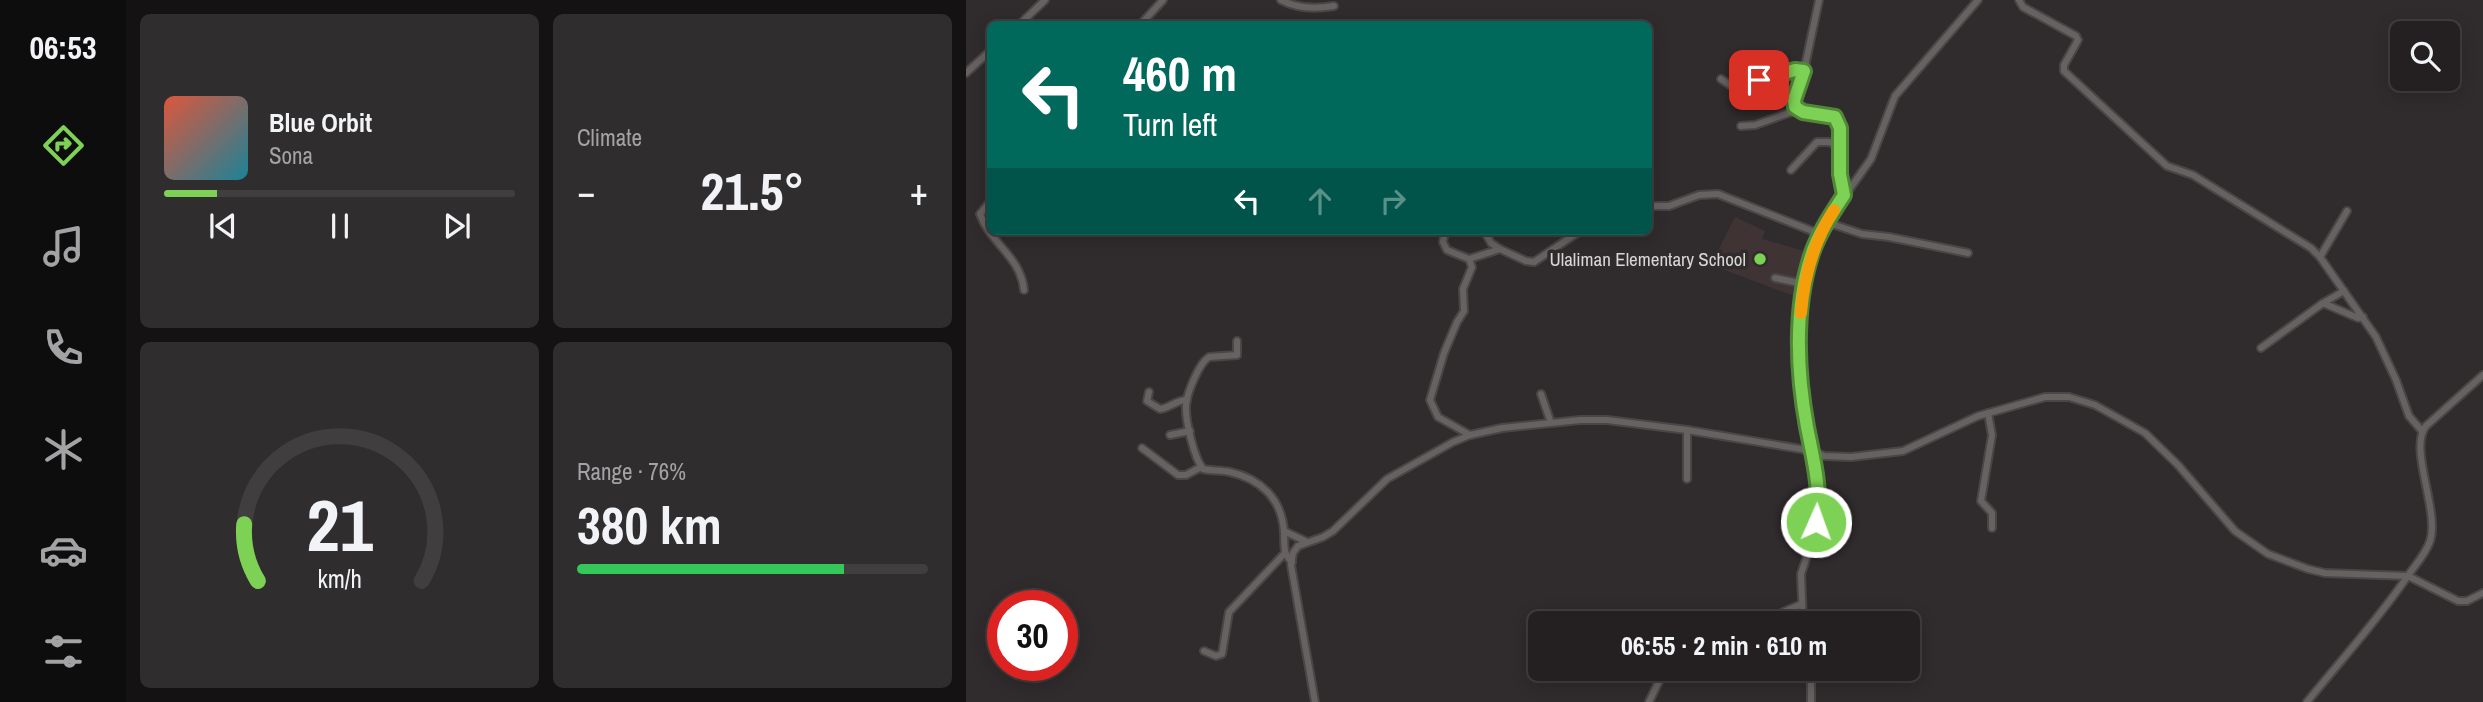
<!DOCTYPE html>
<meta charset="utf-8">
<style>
body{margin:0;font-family:"Archivo Narrow",sans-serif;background:#302d2e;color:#f1f3f6;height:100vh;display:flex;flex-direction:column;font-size:26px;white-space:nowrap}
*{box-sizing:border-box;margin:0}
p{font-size:23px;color:#a3a3a5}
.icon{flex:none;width:38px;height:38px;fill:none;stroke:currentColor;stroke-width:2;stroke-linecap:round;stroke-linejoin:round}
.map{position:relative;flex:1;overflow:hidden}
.side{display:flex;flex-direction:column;gap:14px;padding:14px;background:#141212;width:840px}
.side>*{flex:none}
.hud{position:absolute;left:21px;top:21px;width:665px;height:214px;border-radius:10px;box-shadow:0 4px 18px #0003,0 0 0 2px #413e3f;background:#00695c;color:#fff;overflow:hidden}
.tools{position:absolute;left:1424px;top:21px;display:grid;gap:14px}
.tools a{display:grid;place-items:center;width:70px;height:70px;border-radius:10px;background:#242021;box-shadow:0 4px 18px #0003,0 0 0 2px #413e3f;font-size:35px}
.speed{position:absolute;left:21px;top:590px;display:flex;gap:14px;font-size:35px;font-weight:700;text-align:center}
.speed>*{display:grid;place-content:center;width:91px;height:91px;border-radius:50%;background:#242021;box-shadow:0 4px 18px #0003,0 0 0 2px #413e3f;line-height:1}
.speed .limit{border:10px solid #d22;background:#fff;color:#111}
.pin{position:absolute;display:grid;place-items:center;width:60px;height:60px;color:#fff;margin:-30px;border-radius:14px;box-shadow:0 4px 10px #0006}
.me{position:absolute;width:77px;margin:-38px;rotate:2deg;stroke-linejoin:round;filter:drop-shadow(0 0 5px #0008)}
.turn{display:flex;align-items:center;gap:24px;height:147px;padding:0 21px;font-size:32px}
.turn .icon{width:91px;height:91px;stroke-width:2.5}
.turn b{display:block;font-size:49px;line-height:60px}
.lanes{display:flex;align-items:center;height:66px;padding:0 21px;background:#0003;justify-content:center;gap:35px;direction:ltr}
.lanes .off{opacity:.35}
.big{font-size:52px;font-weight:700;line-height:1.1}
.side .tile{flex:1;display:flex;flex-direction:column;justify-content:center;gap:10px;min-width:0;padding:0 24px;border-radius:10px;background:#302d2e}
.side .dial{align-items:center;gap:0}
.dial svg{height:182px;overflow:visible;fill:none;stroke:#413e3f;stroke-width:7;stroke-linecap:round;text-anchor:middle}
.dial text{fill:#f1f3f6;stroke:none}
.song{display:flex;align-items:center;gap:21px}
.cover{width:84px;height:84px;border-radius:10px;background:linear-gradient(135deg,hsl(10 70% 55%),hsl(190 70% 35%))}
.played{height:7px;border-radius:4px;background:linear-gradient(90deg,#7dd154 15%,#413e3f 15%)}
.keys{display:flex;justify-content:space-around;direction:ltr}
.heat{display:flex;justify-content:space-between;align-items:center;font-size:38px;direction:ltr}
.charge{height:10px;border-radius:5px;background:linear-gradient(90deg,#34c759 76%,#413e3f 0)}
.side .tiles{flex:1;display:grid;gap:14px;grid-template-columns:repeat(2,1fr)}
.trip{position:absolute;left:562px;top:611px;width:392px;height:70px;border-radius:10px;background:#242021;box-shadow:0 4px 18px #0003,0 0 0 2px #413e3f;font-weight:700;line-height:70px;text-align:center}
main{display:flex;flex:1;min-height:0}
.dock{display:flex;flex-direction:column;width:126px;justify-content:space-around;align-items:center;background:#0e0d0d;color:#a3a3a5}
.dock .icon{width:49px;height:49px}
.dock .active{color:#7dd154}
.dock b{font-size:32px;color:#f1f3f6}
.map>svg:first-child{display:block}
.built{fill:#3f3334}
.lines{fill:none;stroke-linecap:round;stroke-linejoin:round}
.street-casing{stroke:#4a4646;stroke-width:10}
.street{stroke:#676162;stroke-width:6}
.route-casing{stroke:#518837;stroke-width:18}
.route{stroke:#7dd154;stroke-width:12}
.slow{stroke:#f59e0b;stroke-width:12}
.poi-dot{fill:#7dd154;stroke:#302b2c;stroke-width:2.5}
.labels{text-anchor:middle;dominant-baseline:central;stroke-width:7;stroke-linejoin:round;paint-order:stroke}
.poi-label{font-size:19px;fill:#d9d6d6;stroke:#302b2c;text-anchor:end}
</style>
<main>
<nav class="dock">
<b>06:53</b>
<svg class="icon active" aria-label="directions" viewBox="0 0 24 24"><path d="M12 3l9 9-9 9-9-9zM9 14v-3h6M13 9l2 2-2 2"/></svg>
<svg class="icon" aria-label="music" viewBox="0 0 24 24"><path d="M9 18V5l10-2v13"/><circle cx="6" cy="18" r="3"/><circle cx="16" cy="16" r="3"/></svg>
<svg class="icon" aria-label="phone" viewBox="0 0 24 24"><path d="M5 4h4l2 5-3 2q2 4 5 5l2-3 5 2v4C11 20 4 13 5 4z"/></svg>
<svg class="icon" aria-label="climate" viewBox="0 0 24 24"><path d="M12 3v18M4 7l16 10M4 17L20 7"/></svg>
<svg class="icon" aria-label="car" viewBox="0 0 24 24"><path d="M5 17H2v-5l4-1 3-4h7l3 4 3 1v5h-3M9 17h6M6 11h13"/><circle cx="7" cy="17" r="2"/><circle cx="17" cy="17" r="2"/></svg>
<svg class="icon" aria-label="filters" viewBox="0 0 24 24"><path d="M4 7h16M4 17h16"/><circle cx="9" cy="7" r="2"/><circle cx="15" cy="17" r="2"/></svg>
</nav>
<section class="side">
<div class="tiles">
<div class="tile">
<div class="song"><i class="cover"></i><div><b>Blue Orbit</b><p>Sona</p></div></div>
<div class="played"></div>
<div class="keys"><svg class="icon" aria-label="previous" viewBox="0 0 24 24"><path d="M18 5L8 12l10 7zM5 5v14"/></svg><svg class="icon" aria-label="pause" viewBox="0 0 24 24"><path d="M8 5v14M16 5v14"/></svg><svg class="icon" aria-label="next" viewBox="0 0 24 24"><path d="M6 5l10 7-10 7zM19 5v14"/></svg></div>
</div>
<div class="tile"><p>Climate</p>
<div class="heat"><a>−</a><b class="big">21.5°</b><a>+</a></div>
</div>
<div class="tile dial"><svg viewBox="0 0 100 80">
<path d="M14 69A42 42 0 1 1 86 69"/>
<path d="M14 69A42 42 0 0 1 8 44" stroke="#7dd154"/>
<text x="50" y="56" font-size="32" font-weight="700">21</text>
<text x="50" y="72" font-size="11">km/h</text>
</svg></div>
<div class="tile"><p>Range · 76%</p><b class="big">380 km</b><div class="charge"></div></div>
</div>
</section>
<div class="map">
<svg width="1517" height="702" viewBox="0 0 1517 702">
<rect width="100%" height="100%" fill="#302b2c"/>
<!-- built -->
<path class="built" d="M769,217L799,231L796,239L842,252L831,297L745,265Z"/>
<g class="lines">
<!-- street casing -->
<g class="street-casing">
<g id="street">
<path d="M315,0C332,9 350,9 368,6"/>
<path d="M853,0L838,71L828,104C838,121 862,107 873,122L875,149L874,174L878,195"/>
<path d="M1053,0L1057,7L1110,36L1112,40L1098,65V71L1201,166L1227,175L1345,248L1354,257"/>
<path d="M54,24L79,0"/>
<path d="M175,24L197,0"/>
<path d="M0,73L24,51"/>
<path d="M755,79L764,85L771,84L829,70L838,71"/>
<path d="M775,126L789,125L831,110"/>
<path d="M825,170L851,142H864L875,149"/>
<path d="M24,202L14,214C24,243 55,257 58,290"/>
<path d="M682,206H703L733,195L752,194L854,234"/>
<path d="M1381,211L1354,257L1410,337L1430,380L1443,416L1456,431"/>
<path d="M860,222L896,234L923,237L1002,253"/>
<path d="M479,231L477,242L481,250L503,259L506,267L497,289L498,311L491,322L478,353L464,400L472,417L504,435"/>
<path d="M518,231L525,243L534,249"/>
<path d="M503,259L534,249L560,261L568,262L614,231"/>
<path d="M809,278L838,284"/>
<path d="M1357,303L1378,291"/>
<path d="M271,341V355L243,357C233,363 221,393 220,405C219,420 228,458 237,469C246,471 255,470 264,472C295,479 316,499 318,532C319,545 316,553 326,562"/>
<path d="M1295,348L1357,303L1392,318L1397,317"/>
<path d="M183,392L181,401L194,409C204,408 210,400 221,400"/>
<path d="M575,394L585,423"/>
<path d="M1022,413L1026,435L1015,501L1026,513V528"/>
<path d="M204,435L224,431"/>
<path d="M176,448L212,475H220L235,467"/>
<path d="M721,479V430"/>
<path d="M318,531L341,542"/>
<path d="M810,623L817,612L836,604"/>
<path d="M837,623L835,574L848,535L852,510L851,477L834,372L836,296L845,256L860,222L905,159L929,96L1012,0"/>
<path d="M238,651L250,656L256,654L263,612L318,554"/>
<path d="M845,668V702"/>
<path d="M349,702L325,565L327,553L332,546L357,537L367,531L421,479L487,442L504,435L536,428L614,420H641L721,430L847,451L858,456L885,457L937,451L1012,416L1079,397H1103L1129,405L1179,433L1212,465L1269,531L1302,554L1342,569L1359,573L1442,576L1492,601H1501L1517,593"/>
<path d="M683,702L695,677L702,668"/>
<path d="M1341,702C1375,660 1411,621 1441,577C1449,565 1460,554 1464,541C1474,511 1442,448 1460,426L1517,375"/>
</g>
</g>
<!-- street -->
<use href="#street" class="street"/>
</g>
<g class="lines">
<!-- route casing -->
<g class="route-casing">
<path id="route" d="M793,80L829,70L838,71L828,100L829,107L837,112L869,117L874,128V174L878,195C865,215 852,234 845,256C828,309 831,373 841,427C847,458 856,490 850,522"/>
</g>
<!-- route -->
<use href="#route" class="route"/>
<!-- slow -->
<path class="slow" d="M835,313C838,276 848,241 868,210"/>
</g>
<!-- markers -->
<circle class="poi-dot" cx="794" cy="259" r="7"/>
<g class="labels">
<!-- poi labels -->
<g class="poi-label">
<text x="780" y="259">Ulaliman Elementary School</text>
</g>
</g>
</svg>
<div class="tools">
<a><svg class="icon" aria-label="search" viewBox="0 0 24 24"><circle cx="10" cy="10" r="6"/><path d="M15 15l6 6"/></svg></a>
</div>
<div class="speed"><div class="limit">30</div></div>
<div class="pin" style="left:793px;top:80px;background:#d93025"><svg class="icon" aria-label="arrive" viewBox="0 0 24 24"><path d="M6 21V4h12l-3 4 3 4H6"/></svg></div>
<svg class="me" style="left:850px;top:522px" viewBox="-20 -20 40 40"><circle r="17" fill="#7dd154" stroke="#fff" stroke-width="3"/><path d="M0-11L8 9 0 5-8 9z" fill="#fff"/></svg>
<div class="trip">06:55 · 2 min · 610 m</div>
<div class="hud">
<div class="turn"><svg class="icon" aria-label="left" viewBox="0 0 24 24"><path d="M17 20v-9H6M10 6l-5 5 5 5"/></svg><div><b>460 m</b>Turn left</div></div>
<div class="lanes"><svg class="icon" aria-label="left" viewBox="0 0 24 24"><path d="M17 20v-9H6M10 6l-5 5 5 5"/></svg><svg class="icon off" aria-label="ahead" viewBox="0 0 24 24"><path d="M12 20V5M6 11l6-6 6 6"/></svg><svg class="icon off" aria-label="right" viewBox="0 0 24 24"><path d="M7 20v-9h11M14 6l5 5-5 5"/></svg></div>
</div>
</div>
</main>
